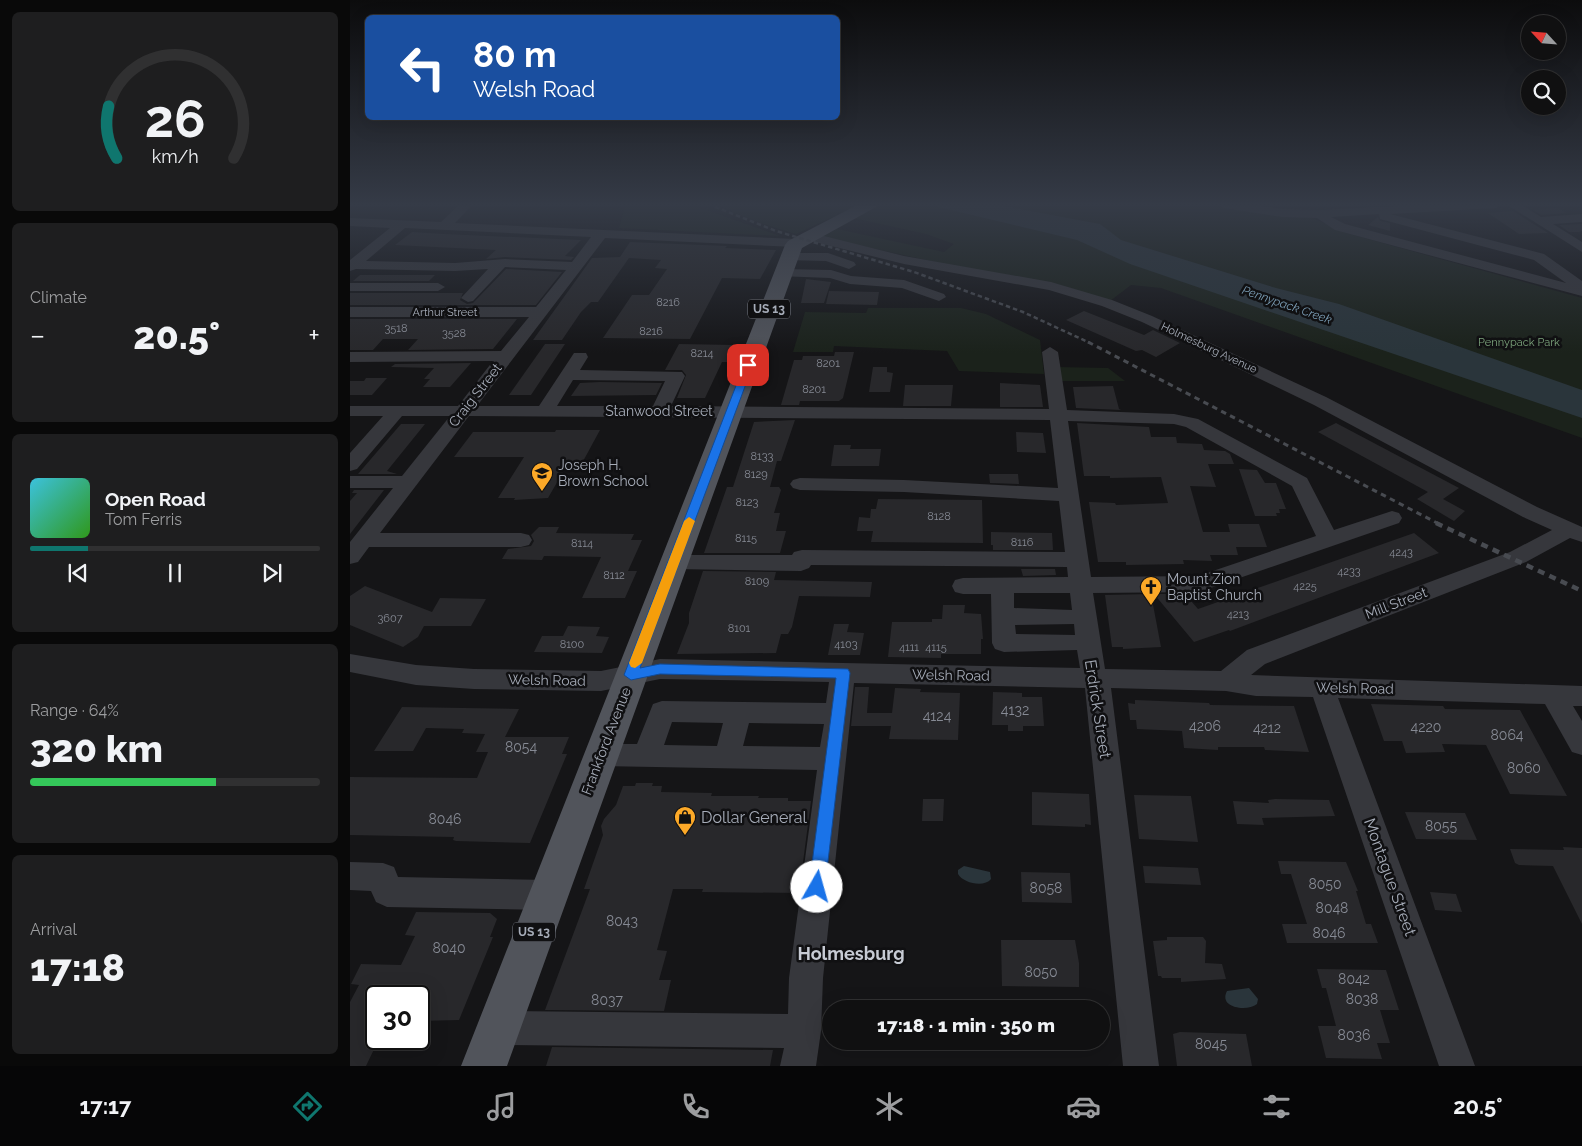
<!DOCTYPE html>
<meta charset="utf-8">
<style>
body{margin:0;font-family:Raleway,sans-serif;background:#1e1e1f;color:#f1f3f6;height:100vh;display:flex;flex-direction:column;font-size:19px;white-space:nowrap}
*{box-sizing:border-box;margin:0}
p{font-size:16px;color:#9c9d9f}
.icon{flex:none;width:28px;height:28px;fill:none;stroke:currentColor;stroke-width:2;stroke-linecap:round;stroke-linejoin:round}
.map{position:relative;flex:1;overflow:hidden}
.drawer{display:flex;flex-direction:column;gap:12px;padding:12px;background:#090909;width:350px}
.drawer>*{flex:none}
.banner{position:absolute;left:15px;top:15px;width:475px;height:105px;border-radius:8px;box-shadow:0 5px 20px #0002,0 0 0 1px #303031;background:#1a4fa0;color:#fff;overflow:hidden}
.needle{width:32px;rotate:296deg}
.buttons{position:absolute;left:1171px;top:15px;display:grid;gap:10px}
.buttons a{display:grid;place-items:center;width:45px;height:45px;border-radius:50%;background:#101011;box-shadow:0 5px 20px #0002,0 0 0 1px #303031;font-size:25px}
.speed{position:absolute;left:15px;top:985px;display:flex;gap:10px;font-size:25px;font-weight:700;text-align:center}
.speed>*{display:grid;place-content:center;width:65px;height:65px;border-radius:50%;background:#101011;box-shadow:0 5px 20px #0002,0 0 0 1px #303031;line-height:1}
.speed .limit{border:2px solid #111;border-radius:8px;background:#fff;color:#111}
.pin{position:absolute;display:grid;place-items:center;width:42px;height:42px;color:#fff;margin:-21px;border-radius:10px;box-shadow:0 2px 8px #0006}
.me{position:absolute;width:55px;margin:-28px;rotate:7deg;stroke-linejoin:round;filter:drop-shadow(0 0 4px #0008)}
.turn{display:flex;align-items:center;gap:18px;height:105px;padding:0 25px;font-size:22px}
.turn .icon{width:65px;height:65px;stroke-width:2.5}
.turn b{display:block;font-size:35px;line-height:42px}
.big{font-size:38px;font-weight:800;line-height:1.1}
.drawer .card{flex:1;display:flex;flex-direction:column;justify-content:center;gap:8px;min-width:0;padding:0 18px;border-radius:8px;background:#1e1e1f}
.drawer .dial{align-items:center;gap:0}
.dial svg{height:130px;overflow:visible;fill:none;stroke:#303031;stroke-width:7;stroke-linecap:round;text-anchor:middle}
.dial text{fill:#f1f3f6;stroke:none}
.song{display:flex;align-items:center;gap:15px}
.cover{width:60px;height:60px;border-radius:8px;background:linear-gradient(135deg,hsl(190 70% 55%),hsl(110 70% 35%))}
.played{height:5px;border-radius:2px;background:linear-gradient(90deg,#0f766e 20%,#303031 20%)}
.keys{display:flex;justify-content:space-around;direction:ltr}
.heat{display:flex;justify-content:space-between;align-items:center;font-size:28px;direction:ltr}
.charge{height:8px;border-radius:4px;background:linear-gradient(90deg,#34c759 64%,#303031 0)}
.trip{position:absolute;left:472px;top:1000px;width:288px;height:50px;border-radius:25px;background:#101011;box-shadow:0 5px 20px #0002,0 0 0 1px #303031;font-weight:800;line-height:50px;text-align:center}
.tab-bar{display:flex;height:80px;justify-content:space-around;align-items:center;background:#060607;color:#9c9d9f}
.tab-bar .icon{width:35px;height:35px}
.tab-bar .selected{color:#0f766e}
.tab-bar b{font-size:22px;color:#f1f3f6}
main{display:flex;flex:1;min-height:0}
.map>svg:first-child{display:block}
.green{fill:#1b221b}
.water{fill:#2a353b}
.building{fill:#28282b}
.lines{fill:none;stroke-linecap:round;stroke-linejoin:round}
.minor{fill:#36373c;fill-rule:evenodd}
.major{fill:#51545b;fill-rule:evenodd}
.rail-far2{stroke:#484b51;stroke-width:2.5;stroke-dasharray:4.5 3;stroke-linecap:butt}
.rail-far1{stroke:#484b51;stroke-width:3;stroke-dasharray:5.5 4.5;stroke-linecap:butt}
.rail{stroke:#484b51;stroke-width:4.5;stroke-dasharray:7 5.5;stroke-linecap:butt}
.route{fill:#1a73e8;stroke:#114b97}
.slow{fill:#f59e0b}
.labels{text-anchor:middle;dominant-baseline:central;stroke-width:5;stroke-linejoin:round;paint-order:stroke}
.number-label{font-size:11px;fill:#868a94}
.far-street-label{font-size:11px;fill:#a6acb8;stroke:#101012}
.far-park-label{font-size:11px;fill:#7ca47c;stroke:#101012}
.far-water-label{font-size:12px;font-style:italic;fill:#7b9db5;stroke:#101012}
.shield{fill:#101012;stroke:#797d86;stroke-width:1}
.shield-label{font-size:12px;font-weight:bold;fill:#a6acb8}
.street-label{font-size:14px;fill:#a6acb8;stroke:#101012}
.poi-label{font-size:14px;fill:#a6acb8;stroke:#101012;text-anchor:start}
.near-number-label{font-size:14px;fill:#868a94}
.near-street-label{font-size:16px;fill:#a6acb8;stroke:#101012}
.near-poi-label{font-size:16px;fill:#a6acb8;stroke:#101012;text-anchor:start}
.near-neighbourhood-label{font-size:18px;font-weight:bold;fill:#c7cbd4;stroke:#101012}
</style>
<main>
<section class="drawer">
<div class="card dial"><svg viewBox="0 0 100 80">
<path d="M14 69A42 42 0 1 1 86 69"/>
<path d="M14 69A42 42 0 0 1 9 37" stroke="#0f766e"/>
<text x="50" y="56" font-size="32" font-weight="700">26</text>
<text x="50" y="72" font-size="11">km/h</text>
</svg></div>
<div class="card"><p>Climate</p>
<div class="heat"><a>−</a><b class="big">20.5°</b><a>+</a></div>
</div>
<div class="card">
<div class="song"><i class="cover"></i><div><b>Open Road</b><p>Tom Ferris</p></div></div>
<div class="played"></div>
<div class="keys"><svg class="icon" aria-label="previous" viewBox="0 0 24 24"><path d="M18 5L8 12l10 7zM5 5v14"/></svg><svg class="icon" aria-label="pause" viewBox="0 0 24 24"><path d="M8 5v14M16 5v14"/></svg><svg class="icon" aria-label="next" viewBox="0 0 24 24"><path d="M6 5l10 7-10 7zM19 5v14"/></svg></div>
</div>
<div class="card"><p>Range · 64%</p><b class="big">320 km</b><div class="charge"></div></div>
<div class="card"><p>Arrival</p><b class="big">17:18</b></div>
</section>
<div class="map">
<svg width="1232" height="1066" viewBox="0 0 1232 1066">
<rect width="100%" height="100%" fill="#151517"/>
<!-- green -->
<g class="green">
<path d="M276,204H339L430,236L269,228Z"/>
<path d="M365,204H510L446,234L410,223Z"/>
<path d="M520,204H861L958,216L996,233L1232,298V438L811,288L781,285L760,301L710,285L599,265L471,237L487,229L594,252L604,244L576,234L503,218L525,205Z"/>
<path d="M518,308H611L636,314L690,340L694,374L609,371L597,351L484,346L483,352H443L455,312L516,313Z"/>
<path d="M706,367L758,368L775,381H708Z"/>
</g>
<!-- water -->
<g class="water">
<path d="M576,204H644L750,224L771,240L926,288L989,304L1232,390V418L780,264L727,240Z"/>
<path d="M614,866L640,872L641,879C634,888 613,883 608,874V870Z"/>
<path d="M899,988L908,999L907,1004C897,1012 868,1008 877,991Z"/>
</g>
<!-- building -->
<g class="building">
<path d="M1208,208L1216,213L1191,215L1183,210Z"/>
<path d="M1163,211L1198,233L1169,234L1138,213Z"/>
<path d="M1028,217L1030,221L1040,223V231L1018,225Z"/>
<path d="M1232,224V231L1229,232H1219L1209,225Z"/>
<path d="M62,232L94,234L231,240L215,256L224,257L221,260L155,257L136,259L146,250L45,245Z"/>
<path d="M280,242L377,246L375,248L426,250L410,279L372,278L340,339L253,338L282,295H299L317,269L305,268L311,260L279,258L248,302H241L231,312L212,340H183L242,258L270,257Z"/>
<path d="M156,269L212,272L186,305H0V293H113L110,300L117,304L123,303Z"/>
<path d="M10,275H85L79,281H3Z"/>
<path d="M456,279L481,282L474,303H451Z"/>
<path d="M479,291L529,292L527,305L476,304Z"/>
<path d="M734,311L794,335L803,330L830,343L806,357L792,350L786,351L716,320Z"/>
<path d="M0,319H167L143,349L58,350L68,339H33L23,350H0Z"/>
<path d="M195,344H215L181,395H159Z"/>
<path d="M329,344L385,345L378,362H372L355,398H327L336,375L332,370H315Z"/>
<path d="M485,352H504L493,398L489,401H450L449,405H431L444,360H452L453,356H484Z"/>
<path d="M121,363L100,387H73L80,379H74L84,368L41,367L45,364Z"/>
<path d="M523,367H537V372L543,373L540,392H519Z"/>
<path d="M16,378H37L22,395H0V381H14Z"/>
<path d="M230,383L250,382L312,383L306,395L221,396Z"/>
<path d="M650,383L690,385L693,407H650Z"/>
<path d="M555,385H603L601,406H553Z"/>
<path d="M763,386L769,409L771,410L726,408L723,387Z"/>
<path d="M445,420L431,461H427L420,487H429L431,490L424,513H430L426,531H436L430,553H354L377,487H383L404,422Z"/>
<path d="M727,423L799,427L801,437H826L827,443L852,444L854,450L875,451L880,454L884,464H858L866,487L840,486L853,532H880L878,524H909L917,547H886L888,555H860L862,561L833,560L834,564L776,565V562H748L739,502L765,503L766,505L818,503L811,477L760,478V476H734Z"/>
<path d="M986,423L1109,488L1093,499L1115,511L1104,521L1067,499L1078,492L968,432Z"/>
<path d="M51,424H75L37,471L47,474H8Z"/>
<path d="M206,430H250L231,465H217L198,498L164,500L165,498H148L174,457H104L123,432H205Z"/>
<path d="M666,432L693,433L696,453L667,452Z"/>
<path d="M484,445H501L500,449H531L529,466H481Z"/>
<path d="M889,469L907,470L915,483H926L936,509H929L930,513H926L927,516H905Z"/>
<path d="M639,474H668L669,484L640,483Z"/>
<path d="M4,490H34L0,534V501L7,493H2Z"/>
<path d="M528,499L632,500L633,543L521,542L523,531H507L509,517L520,518L521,509H526Z"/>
<path d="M189,527H209L206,533L284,534L281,540H292L278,571H287L275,598H232L251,557L194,556L192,560L152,559L158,549L181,546L184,541L181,535Z"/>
<path d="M641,532L702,533L703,550H643V545H641Z"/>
<path d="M1064,533L1089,553L880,631L879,630L844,642L804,594H835L848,609Z"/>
<path d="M671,569H705L706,575L673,576Z"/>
<path d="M353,571L426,572L424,580L522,582L520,597L449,596L442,627L438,634H431L426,653L327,654L339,623V613Z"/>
<path d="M15,586L82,612L90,598L136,599L121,626H74L68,637L53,647L0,625V596Z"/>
<path d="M801,594L811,647L773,649V647H762L755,595Z"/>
<path d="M593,605H615L614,613L631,614L633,639H631V654H591V658L538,657L542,622H582V619H592Z"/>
<path d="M484,624H499L497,632L514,633L510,655H478Z"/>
<path d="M218,626L250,627L246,636L259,637L252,653L184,652L192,636H213Z"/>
<path d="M505,687H519L517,713H542L545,688L571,689L570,692L610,693L608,740L539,739L541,726H501Z"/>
<path d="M643,692L672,693V697H692L694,726H673V731H658V725H642Z"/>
<path d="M785,700L859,703L860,705L944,706L959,752L915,750L914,747H868V750L834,748L832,731L787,729L786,720H780L778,703L785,704Z"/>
<path d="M1021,704L1093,706L1095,709L1170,710L1217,796L1160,794L1136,745L1092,744L1095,752L1056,753L1052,741H1034Z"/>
<path d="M52,707L169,709L155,737H219L212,754H217L180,843L106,841L103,840L104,837L0,835V777L127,778L138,752H126L135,734L112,733L114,729L76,728L63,751H24Z"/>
<path d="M286,783H303L302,786H312L311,792L362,793L361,796H409L408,798H438V801H461L449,893L352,892L353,889H323L307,950L317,951L309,980H321L314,1011L195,1010L240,889H234L253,835L251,826L254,819L266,805L273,786H285Z"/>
<path d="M682,792L739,794L741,825L735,824V827L682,825Z"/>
<path d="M784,795L841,796L848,842L789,839Z"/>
<path d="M573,799H594L593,821H572Z"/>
<path d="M925,799L979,800L985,816L912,818L914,825L887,824L883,801L919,803L918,800Z"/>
<path d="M1055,812L1115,813L1127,840L1066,839Z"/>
<path d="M1213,847L1232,848V924L1203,866L1169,865L1165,863L1160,849L1214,850Z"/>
<path d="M928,861L996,862L1008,891H1006L1016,924H1021L1028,943H937L932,924H957L941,874H931Z"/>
<path d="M793,866L848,868L851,885L795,883Z"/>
<path d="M671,872L720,873L722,903L672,902Z"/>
<path d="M1080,892L1106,894L1112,912L1085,910Z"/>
<path d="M66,912L140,913L147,919L140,937H143L109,1020L69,1021V996H26V1045L16,1066H0V1002L9,985L1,984L11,964L51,965L65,936L55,935Z"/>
<path d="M817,937H853L856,941L855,963L872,964L876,979L831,982V978H812L811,976H808L803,941L817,940Z"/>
<path d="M651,940H725L729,963V987L652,986Z"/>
<path d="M967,969L1036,970L1049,1010H1030L1040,1043H1027L1032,1059L976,1058L968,1026H986L976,988H972Z"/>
<path d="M830,1032L896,1034L902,1066H827L823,1034Z"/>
<path d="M202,1047L423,1050L420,1066H196Z"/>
</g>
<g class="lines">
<!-- minor -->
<g class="minor">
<path d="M110,204H123L105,223L446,239L453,243L446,247L255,238L127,406H189L224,353H236L238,357L230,370L332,372L335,376L321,406L699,409L692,352L700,347L708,352L717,410L824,414L848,419L957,478L984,530L1042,511L1049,513L1052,518L1049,523L849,592L743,593L755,669L871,671L897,650L1160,552L1202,530L1173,517L964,405L792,322L752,306L699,290L554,264L453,239L451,236L453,233L458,232L554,256L701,282L762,300L802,316L976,397L1187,507L1232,527V542L1220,538L1176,562L915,664L901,675L1232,686V706H1223L1232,721V755L1222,752L1195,704L988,698L1125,1066H1089L963,697L906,696L876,691L761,688L809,1066H773L735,688L504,683L473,978L471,1031L466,1066H430L434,1048L148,1045L136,1040L131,1028L136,1016L148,1011L438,1014L439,978L467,770L250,766L240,763L236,755L240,747L250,744H287L303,704L312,701L476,703L479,682L310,679L251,691L124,689L66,685L0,672V654L66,665L124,669L251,671L310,659L730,668L727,650L654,652L645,649L642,643L641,594H613L605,592L602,586L605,580L613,578L718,577L717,567L461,565L459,568L451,571L324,569L316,567L313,562L316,557L324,555H442L444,552L452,550L715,552L709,501L554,492L450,490L443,488L440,484L443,480L450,478L554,480L708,488L700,420L119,416L30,533H171L179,535L182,540L179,545L171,547H19L8,562L0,564V542L43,488H0V476H52L100,416H52L7,469L0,471V453L33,416H0V406H108L143,361L0,362V352L151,351L179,317H0V307H186L216,270L155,267L123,301L118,302L111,298L138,269L105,271L6,269L0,271V260L40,228L0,226V218L91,222ZM55,228L241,237L222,262L155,259L105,263L16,261ZM223,380L315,381L303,406H207ZM718,421L824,424L836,427L942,486L966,536L848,576L741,577ZM664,593H720L722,610L664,608ZM724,624L725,635L666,634L665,625ZM322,722L373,723L367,746L314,745ZM399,723L474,724L470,747L393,746Z"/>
<path d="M868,204H896L932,209L970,210L1087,204H1152L1146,208L1040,214L1194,254L1232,281V296L985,230L967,218L932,217L874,208ZM1029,214L1030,219L1184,260L1216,283L995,224L981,217Z"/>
<path d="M1156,204H1170L1191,217L1232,214V222L1203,224L1232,242V252Z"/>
<path d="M439,253H478L504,262L506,265L499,269L476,261L434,260L432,257L434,254Z"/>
<path d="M433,269L481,270L501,276L554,280L594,294L596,297L589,301L552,288L500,284L480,278L428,276L426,273L428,270Z"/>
<path d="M0,283H88L95,287L88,291H0Z"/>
<path d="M0,862L33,863L44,867L48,877L198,880L209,885L213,895L209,905L198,910L37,907L26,902L21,891L0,890Z"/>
</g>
<!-- major -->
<path class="major" d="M509,204H528L526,207L452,248L157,1066H111L435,245L438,241Z"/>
<!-- rail-far2 -->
<path class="rail-far2" d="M358,204L426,231L564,272L673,312L740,343"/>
<!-- rail-far1 -->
<path class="rail-far1" d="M738,342L1089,524"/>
<!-- rail -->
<path class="rail" d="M1086,523L1232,591"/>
</g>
<!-- sky -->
<linearGradient id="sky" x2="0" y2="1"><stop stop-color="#0c0c0d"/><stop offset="0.58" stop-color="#353b47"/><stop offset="1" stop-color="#353b47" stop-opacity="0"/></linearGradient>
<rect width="1232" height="353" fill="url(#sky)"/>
<!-- route -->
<path class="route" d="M398,362L403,365L290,668L310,664L498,669L500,673L475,887L473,892L467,894L461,892L459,887L486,678L310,674L281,680L274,675L394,365Z"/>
<!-- slow -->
<path class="slow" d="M339,517L345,521L292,663L285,668L281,667L279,663L334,521Z"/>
<!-- icons -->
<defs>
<g id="school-pin" transform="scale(1.125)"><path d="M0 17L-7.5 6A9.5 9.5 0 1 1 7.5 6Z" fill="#fca928" stroke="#101012"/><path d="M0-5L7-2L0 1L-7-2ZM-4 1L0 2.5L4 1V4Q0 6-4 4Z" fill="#111"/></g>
<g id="church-pin" transform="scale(1.125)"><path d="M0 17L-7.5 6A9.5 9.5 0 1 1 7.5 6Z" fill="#fca928" stroke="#101012"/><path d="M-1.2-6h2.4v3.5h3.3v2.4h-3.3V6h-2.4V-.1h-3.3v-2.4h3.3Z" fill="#111"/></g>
<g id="shop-pin" transform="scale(1.125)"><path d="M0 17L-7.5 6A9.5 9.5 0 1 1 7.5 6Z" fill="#fca928" stroke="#101012"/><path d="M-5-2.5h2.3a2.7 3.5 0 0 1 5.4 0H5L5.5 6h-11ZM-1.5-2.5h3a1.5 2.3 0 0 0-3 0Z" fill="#111"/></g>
</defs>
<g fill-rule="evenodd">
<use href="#school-pin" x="192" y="473"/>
<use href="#church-pin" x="801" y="587"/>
<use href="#shop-pin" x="335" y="817"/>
</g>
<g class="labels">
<!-- number labels -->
<g class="number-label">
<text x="318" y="302">8216</text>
<text x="46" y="328">3518</text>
<text x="301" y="331">8216</text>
<text x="104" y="333">3528</text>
<text x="352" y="353">8214</text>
<text x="478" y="363">8201</text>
<text x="464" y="389">8201</text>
<text x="412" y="456">8133</text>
<text x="406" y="474">8129</text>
<text x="397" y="502">8123</text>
<text x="589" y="516">8128</text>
<text x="396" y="538">8115</text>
<text x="672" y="542">8116</text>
<text x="232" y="543">8114</text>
<text x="1051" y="552">4243</text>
<text x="999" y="571">4233</text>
<text x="264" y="575">8112</text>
<text x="407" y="581">8109</text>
<text x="955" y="586">4225</text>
<text x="888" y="614">4213</text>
<text x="40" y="618">3607</text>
<text x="389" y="628">8101</text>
<text x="222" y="644">8100</text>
<text x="496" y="644">4103</text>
<text x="559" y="647">4111</text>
<text x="586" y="647">4115</text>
</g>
<!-- far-street labels -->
<g class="far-street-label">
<text x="95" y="312">Arthur Street</text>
<text transform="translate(859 348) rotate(25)">Holmesburg Avenue</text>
</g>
<!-- far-park labels -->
<g class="far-park-label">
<text x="1169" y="342">Pennypack Park</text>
</g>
<!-- far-water labels -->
<g class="far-water-label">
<text transform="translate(937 305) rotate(19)">Pennypack Creek</text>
</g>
<!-- shield labels -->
<g class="shield">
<rect x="398" y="299.5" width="42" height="19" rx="4"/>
<rect x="163" y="922.5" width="42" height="19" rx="4"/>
</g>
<g class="shield-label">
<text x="419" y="309">US 13</text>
<text x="184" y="932">US 13</text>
</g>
<!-- street labels -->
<g class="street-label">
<text transform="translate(125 395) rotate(-52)">Craig Street</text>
<text x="309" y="411">Stanwood Street</text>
<text transform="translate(1046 603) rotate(-21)">Mill Street</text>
<text transform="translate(601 675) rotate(1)">Welsh Road</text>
<text transform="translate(197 680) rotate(1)">Welsh Road</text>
<text transform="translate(1005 688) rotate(1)">Welsh Road</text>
<text transform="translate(256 741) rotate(-69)">Frankford Avenue</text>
</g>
<!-- poi labels -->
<g class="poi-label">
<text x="208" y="465">Joseph H.<tspan x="208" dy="16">Brown School</tspan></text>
<text x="817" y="579">Mount Zion<tspan x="817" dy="16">Baptist Church</tspan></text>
</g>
<!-- near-number labels -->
<g class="near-number-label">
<text x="665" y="710">4132</text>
<text x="587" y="716">4124</text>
<text x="855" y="726">4206</text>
<text x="1076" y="727">4220</text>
<text x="917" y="728">4212</text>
<text x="1157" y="735">8064</text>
<text x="171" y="747">8054</text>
<text x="1174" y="768">8060</text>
<text x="95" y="819">8046</text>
<text x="1091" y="826">8055</text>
<text x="975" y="884">8050</text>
<text x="696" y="888">8058</text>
<text x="982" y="908">8048</text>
<text x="272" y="921">8043</text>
<text x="979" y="933">8046</text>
<text x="99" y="948">8040</text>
<text x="691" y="972">8050</text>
<text x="1004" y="979">8042</text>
<text x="1012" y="999">8038</text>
<text x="257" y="1000">8037</text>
<text x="1004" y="1035">8036</text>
<text x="861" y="1044">8045</text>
</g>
<!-- near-street labels -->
<g class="near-street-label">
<text transform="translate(748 709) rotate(81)">Erdrick Street</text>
<text transform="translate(1040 877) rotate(70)">Montague Street</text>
</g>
<!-- near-poi labels -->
<g class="near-poi-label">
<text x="351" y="817">Dollar General</text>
</g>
<!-- near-neighbourhood labels -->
<g class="near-neighbourhood-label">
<text x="501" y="953">Holmesburg</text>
</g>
</g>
</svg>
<div class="buttons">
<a><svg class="needle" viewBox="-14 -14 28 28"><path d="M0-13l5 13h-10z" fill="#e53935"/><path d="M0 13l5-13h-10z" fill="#9c9d9f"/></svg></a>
<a><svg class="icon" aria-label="search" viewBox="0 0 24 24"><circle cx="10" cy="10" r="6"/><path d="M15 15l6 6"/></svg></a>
</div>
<div class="speed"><div class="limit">30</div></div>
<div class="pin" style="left:398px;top:365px;background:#d93025"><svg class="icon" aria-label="arrive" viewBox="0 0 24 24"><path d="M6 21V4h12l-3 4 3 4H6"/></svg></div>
<svg class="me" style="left:467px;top:887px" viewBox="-20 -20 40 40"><circle r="19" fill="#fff"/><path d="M0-13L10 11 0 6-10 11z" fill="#1a73e8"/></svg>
<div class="trip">17:18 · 1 min · 350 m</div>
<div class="banner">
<div class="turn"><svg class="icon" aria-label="left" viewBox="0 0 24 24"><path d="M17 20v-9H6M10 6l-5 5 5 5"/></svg><div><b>80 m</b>Welsh Road</div></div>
</div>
</div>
</main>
<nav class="tab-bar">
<b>17:17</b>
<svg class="icon selected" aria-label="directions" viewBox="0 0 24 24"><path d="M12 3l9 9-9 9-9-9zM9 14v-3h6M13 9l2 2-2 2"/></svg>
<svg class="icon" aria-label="music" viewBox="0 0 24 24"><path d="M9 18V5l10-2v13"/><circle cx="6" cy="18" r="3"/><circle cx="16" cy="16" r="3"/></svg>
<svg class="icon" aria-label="phone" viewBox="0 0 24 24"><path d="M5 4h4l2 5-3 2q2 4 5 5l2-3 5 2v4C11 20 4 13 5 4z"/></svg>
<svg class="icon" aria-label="climate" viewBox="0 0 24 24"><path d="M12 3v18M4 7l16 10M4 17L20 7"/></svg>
<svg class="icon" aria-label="car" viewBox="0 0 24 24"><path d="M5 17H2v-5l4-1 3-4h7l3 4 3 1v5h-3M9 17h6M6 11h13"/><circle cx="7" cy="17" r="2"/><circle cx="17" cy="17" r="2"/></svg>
<svg class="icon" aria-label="filters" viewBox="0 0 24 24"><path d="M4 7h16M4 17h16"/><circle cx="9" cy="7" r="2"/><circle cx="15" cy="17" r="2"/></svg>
<b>20.5°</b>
</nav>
